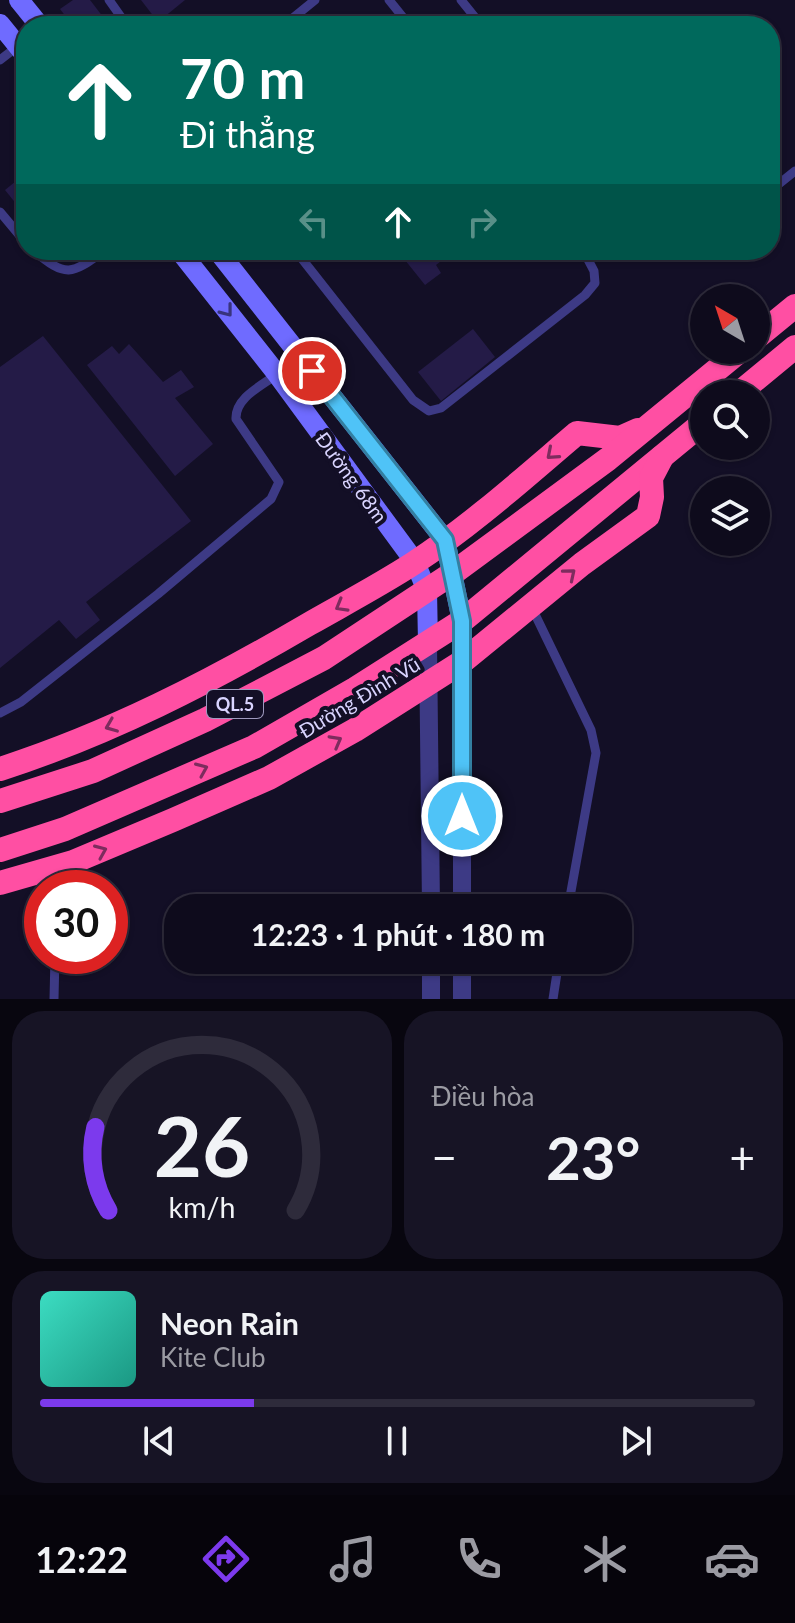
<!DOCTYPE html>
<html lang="vi">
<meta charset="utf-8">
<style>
body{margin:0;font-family:Lato,sans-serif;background:#171425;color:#f1f3f6;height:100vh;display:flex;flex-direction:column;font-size:30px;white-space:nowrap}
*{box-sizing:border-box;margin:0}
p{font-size:26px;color:#9b9ba3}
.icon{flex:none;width:44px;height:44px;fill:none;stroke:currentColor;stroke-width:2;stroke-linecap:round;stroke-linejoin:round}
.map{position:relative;height:999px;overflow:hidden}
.sheet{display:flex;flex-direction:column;gap:12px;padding:12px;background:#08060f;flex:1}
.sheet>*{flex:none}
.guide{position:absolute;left:16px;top:16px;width:764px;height:244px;border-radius:32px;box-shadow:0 2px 6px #0004,0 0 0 2px #2e2b3b;background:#00695c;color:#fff;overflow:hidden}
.needle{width:52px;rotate:321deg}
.buttons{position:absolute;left:690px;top:284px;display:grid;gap:16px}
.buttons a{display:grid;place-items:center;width:80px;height:80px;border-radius:50%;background:#0e0b1c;box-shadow:0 2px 6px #0004,0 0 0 2px #2e2b3b;font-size:40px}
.speed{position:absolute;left:24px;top:870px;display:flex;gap:16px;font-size:40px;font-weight:700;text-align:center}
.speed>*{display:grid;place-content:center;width:104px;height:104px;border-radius:50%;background:#0e0b1c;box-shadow:0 2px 6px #0004,0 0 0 2px #2e2b3b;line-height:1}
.speed .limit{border:12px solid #d22;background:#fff;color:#111}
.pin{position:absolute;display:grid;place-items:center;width:68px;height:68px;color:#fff;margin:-34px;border:4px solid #fff;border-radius:50%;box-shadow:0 2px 8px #0007}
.me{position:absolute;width:88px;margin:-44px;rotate:0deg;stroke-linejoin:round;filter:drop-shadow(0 0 6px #0008)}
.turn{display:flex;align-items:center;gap:28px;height:168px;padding:0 32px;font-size:36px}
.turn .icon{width:104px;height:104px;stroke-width:2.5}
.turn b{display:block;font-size:56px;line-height:68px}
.lanes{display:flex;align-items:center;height:76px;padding:0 32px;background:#0003;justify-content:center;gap:40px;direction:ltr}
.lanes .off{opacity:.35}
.big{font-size:60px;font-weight:700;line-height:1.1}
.sheet .tile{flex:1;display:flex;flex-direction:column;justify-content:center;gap:12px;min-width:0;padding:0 28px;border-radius:32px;background:#171425}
.sheet .dial{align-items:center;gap:0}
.dial svg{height:208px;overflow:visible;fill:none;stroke:#2e2b3b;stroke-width:7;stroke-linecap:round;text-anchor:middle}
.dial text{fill:#f1f3f6;stroke:none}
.song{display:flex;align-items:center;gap:24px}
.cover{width:96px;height:96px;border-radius:12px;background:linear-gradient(135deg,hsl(170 70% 55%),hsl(170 70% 35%))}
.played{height:8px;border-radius:4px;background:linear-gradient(90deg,#7c3aed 30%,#2e2b3b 30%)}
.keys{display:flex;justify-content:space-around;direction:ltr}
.heat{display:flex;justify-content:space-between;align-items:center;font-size:44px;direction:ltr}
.sheet .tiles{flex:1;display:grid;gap:12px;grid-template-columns:1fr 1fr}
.tile:last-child{grid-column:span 2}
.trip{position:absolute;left:164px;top:894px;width:468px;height:80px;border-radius:32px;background:#0e0b1c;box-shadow:0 2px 6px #0004,0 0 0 2px #2e2b3b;font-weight:700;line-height:80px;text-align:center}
.dock{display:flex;height:128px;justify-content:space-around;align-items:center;background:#06040b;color:#9b9ba3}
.dock .icon{width:56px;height:56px}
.dock .current{color:#7c3aed}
.dock b{font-size:36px;color:#f1f3f6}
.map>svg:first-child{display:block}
.building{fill:#241b47}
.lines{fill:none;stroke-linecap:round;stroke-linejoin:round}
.lane{stroke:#3d3a85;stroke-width:9}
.street{stroke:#3d3a85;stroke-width:18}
.secondary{stroke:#6f6bff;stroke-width:20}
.highway{stroke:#ff4fa3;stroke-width:24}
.oneway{stroke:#38347d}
.oneway2{stroke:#7d2c5e}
.route-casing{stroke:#337fa1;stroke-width:20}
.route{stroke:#4fc3f7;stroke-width:14}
.labels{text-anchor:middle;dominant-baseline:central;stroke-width:8;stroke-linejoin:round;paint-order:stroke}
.shield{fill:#130f26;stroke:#9e99be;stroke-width:2}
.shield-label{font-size:18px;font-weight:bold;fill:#d9d4ff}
.street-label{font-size:20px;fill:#d9d4ff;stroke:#130f26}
</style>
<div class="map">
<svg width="795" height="999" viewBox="0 0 795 999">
<rect width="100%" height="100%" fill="#130f26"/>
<!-- building -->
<g class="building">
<path d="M73,0H90L110,26H73L60,9Z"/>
<path d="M141,0H185L158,22Z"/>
<path d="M26,173V216L5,190Z"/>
<path d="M397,250H455L436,265L441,273L425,285Z"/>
<path d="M473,329L495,357L441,401L418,372Z"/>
<path d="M43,336L191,521L86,602L100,620L76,639L59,620L0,668V367Z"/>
<path d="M129,344L163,382L181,370L194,387L175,398L213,444L175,476L87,365L112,346L119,354Z"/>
</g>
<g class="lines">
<!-- lane -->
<g class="lane">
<path d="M109,0L126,24"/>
<path d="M389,0L410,26"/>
<path d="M461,0L482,26"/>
<path d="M283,26L315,0"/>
<path d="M0,60L18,46"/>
<path d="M770,191L795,171"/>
<path d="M0,212L26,243"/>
<path d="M33,250C67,279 72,274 105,250"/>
<path d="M295,250L413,400L429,411L441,408L585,295L595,283L594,271L583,250"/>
<path d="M662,250C674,258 682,257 695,250"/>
<path d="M531,606L591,730L596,753L568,908"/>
<path d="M0,713L21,702L158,594L271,499L279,482L236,419C235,398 261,386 276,375"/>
<path d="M55,888L56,868"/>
<path d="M54,999L55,956"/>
<path d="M553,999L559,960"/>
</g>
<!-- street -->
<g class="street">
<path d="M462,621V908"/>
<path d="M428,643L431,908"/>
<path d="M431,960V999"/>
<path d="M462,999V960"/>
</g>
<!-- secondary -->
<g class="secondary">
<path d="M19,0L40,26"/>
<path d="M0,24L26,56"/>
<path d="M179,250L277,374L415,562L427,591L428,643"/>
<path d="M217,250L445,540L462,621"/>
</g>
<!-- highway -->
<g class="highway">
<path d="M756,338L795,306"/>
<path d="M738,394L795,347"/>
<path d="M0,769C109,734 210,682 309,624C344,604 380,585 414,563C472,525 524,478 577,433L620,438L638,430"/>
<path d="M0,801L93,771L205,720L324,658L453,573L608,459L741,350"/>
<path d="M0,850L65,829L254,747L355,689L462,621L704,422"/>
<path d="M0,883L73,862L173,820L269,778L355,730L462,662L582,564L648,516L652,497L651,478L662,457"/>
</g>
</g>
<!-- one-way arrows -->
<defs><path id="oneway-chevron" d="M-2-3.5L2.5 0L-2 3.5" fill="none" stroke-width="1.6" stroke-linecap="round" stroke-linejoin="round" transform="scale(2)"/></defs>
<use class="oneway" href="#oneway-chevron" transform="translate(227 311) rotate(52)"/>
<g class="oneway2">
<use href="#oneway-chevron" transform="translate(552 454) rotate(139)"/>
<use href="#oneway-chevron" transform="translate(570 574) rotate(-40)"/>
<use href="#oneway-chevron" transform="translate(341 606) rotate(150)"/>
<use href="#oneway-chevron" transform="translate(111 726) rotate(158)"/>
<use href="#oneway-chevron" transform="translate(336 741) rotate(-29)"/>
<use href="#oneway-chevron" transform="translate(202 769) rotate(-23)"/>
<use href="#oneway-chevron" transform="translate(101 851) rotate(-23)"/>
</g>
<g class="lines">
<!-- route casing -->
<g class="route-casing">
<path id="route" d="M312,371L445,540L462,621V816"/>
</g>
<!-- route -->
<use href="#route" class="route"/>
</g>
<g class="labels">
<!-- shield labels -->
<rect class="shield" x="207" y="690" width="56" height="28" rx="6"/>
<g class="shield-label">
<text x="235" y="704">QL.5</text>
</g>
<!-- street labels -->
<g class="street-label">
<text transform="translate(352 477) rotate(54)">Đường 68m</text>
<text transform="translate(359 697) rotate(-31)">Đường Đình Vũ</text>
</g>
</g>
</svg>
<div class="buttons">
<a><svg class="needle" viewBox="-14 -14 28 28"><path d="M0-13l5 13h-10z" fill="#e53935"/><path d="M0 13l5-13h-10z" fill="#9b9ba3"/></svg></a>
<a><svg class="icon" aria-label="search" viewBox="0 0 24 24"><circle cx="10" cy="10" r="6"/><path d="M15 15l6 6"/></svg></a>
<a><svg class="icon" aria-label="layers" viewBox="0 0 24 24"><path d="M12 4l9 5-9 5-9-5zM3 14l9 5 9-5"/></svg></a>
</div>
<div class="speed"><div class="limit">30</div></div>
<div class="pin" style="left:312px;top:371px;background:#d93025"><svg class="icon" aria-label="arrive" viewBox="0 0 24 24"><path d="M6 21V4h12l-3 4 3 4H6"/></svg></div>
<svg class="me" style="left:462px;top:816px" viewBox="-20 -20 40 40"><circle r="17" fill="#4fc3f7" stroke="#fff" stroke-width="3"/><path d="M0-11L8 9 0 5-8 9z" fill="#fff"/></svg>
<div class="trip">12:23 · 1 phút · 180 m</div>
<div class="guide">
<div class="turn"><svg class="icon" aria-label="ahead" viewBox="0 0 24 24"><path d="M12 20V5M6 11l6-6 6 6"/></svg><div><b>70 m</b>Đi thẳng</div></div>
<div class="lanes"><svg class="icon off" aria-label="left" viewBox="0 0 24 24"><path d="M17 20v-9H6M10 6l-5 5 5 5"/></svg><svg class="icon" aria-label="ahead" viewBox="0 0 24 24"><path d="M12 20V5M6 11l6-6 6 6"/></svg><svg class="icon off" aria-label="right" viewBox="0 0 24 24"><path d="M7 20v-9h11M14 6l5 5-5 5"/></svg></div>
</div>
</div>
<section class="sheet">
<div class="tiles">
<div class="tile dial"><svg viewBox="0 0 100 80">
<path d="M14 69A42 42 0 1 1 86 69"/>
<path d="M14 69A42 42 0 0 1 9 37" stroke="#7c3aed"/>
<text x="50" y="56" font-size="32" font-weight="700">26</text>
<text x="50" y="72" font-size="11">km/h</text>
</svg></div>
<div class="tile"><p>Điều hòa</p>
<div class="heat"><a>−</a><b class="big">23°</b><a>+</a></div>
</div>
<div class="tile">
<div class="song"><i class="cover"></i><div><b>Neon Rain</b><p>Kite Club</p></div></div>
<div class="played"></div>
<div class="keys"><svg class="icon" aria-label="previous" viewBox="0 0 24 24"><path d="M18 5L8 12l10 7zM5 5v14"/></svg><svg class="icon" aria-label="pause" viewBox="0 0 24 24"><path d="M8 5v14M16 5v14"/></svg><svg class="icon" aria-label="next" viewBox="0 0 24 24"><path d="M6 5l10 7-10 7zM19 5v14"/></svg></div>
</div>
</div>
</section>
<nav class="dock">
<b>12:22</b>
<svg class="icon current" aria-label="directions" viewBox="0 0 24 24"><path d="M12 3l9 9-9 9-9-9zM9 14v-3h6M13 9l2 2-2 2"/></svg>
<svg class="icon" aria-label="music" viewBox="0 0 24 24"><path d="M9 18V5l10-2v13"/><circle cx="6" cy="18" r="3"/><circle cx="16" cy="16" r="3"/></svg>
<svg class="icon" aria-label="phone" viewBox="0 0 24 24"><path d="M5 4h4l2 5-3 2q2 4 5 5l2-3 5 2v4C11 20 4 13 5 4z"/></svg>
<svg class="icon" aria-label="climate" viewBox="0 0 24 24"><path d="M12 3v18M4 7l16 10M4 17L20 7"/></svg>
<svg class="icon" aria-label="car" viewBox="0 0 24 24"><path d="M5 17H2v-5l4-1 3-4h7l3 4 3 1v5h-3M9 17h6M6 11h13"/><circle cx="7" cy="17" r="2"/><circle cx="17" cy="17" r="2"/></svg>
</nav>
